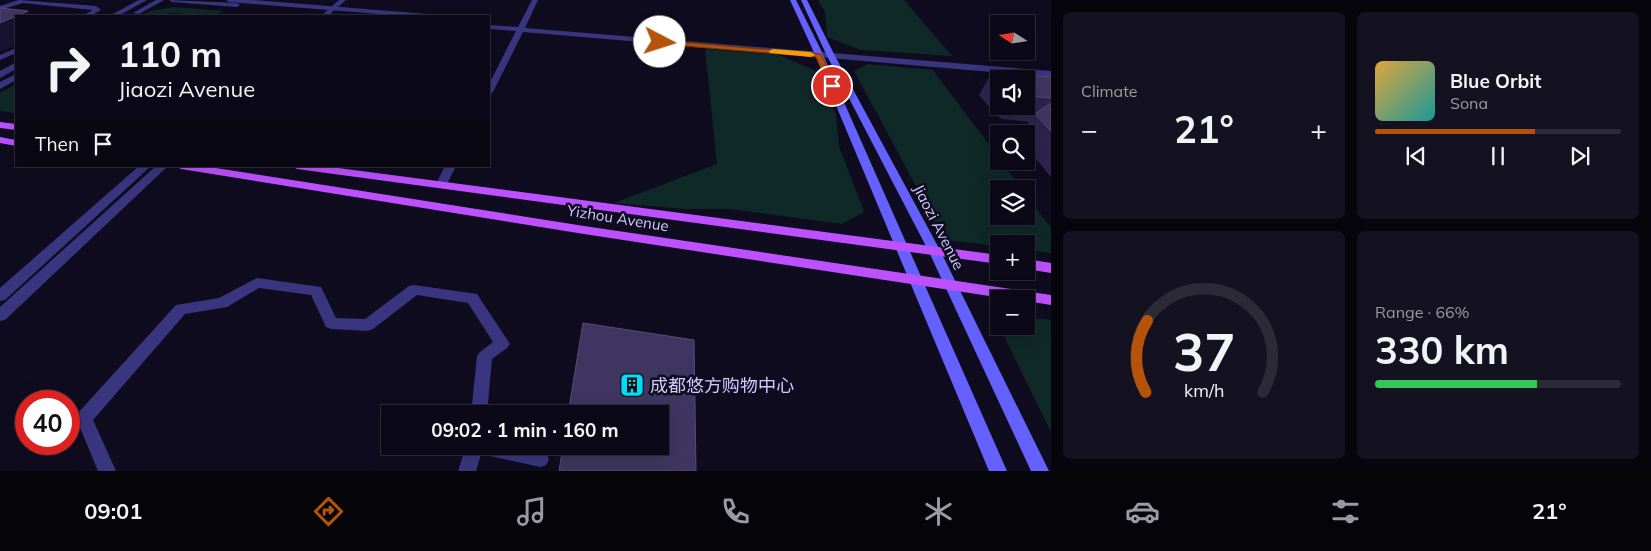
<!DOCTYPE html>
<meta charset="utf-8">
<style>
body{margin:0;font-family:Mulish,"Noto Sans SC",sans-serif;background:#141220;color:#f1f3f6;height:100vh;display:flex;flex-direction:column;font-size:19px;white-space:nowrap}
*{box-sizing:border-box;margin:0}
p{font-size:16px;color:#9a9aa1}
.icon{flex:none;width:28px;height:28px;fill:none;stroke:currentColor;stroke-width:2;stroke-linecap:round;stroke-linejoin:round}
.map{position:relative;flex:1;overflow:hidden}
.details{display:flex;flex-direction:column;gap:12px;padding:12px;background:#06050d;width:600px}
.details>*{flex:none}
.banner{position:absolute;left:15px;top:15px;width:475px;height:152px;border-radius:0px;box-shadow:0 5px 20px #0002,0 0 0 1px #2b2a36;background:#0b0917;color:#f1f3f6;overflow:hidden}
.needle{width:32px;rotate:282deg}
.buttons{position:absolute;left:990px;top:15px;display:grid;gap:10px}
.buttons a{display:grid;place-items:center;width:45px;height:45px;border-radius:0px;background:#0b0917;box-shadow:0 5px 20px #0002,0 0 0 1px #2b2a36;font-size:25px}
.speed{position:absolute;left:15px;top:390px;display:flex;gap:10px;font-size:25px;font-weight:700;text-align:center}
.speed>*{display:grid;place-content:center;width:65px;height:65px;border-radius:50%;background:#0b0917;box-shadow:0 5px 20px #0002,0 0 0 1px #2b2a36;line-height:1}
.speed .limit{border:8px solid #d22;background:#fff;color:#111}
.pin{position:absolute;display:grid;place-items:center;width:42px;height:42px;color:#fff;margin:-21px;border:2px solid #fff;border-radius:50%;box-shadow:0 1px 5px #0007}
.me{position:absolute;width:55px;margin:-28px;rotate:95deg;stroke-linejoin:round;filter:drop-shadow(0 0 4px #0008)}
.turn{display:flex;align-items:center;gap:18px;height:105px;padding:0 20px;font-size:22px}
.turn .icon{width:65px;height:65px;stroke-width:2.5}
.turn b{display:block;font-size:35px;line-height:42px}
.then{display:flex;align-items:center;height:48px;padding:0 20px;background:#0003;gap:10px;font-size:19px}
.big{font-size:38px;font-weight:700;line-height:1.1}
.details .widget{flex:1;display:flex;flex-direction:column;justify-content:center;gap:8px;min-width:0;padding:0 18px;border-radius:8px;background:#141220}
.details .dial{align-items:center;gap:0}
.dial svg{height:130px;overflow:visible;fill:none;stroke:#2b2a36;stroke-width:7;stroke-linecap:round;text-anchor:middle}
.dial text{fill:#f1f3f6;stroke:none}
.song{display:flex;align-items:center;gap:15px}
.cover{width:60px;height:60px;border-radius:8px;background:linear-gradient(135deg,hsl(40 70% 55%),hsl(180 70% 35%))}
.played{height:5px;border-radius:2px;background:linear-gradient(90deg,#b45309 65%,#2b2a36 65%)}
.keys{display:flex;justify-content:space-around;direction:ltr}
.heat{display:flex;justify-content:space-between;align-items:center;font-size:28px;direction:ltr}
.charge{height:8px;border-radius:4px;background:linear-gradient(90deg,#34c759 66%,#2b2a36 0)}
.details .tiles{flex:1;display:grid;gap:12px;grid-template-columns:repeat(2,1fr)}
.trip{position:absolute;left:381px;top:405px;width:288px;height:50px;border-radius:0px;background:#0b0917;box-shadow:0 5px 20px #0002,0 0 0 1px #2b2a36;font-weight:700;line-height:50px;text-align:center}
.tab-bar{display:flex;height:80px;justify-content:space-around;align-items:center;background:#040409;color:#9a9aa1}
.tab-bar .icon{width:35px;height:35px}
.tab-bar .current{color:#b45309}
.tab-bar b{font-size:22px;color:#f1f3f6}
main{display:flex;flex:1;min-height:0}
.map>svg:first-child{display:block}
.green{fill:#0f2928}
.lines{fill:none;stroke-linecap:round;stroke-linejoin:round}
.minor{fill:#39367f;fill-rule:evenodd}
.tertiary{fill:#39367f;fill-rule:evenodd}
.secondary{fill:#6561ff;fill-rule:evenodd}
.primary{fill:#bd51ff;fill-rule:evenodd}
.wall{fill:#2c244d;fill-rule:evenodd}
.shaded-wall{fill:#191333}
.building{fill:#3e3660;stroke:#554d79}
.route{fill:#b45309;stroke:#753606}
.slow{fill:#f59e0b}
.labels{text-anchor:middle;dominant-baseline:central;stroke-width:5;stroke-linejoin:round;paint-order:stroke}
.street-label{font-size:15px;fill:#d0caff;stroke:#0f0c1f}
.near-poi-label{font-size:18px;fill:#d0caff;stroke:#0f0c1f;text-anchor:start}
</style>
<main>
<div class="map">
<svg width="1051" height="471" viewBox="0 0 1051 471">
<rect width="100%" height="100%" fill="#0f0c1f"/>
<!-- green -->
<g class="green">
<path d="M818,0H904L952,56L861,50L827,37L825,12Z"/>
<path d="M174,7L224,11L212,16L174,13L141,16L150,11Z"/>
<path d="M705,49L779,55L816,71L836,114L839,146L864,212L842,224L731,209H686L614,203L717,164Z"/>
<path d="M868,64L933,70L999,158V161H1001L1022,189H999V216H1026V195L1051,228V253L1026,250V244H999V246L945,240L854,71Z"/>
<path d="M16,84V113L0,111V93Z"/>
<path d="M1026,317L1051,320V432L999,326H1026Z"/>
</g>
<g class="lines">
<!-- minor -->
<g class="minor">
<path d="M19,0L96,6L101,10L90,16H82L93,10L23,3L0,10V6Z"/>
<path d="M339,0H346L328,16H321Z"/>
<path d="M16,48V53L0,60V55Z"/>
<path d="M139,166H151L5,300L0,301V288Z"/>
<path d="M156,166H168L5,320L0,321V307Z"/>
<path d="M257,278L321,287L336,318L365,319L409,286L414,285L477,294L510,344L507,348L492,359L487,414H471L477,356L480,352L493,342L468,303L417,295L373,329L368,331L331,329L326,327L311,295L259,288L227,307L185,314L93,420L116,471H98L76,418L78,413L176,305L219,298Z"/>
<path d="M466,446H520L546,453L549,459L546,465L540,467L481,454L476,471H458Z"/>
</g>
<!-- tertiary -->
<g class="tertiary">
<path d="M139,0H147L118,16H109Z"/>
<path d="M156,0H164L139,14L133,13Z"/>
<path d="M169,0L237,3L240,5L237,7L172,2Z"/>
<path d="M226,0H254L427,14L431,16H404L229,2Z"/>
<path d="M532,0H538L525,28L1051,71V77L523,32L493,92L489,95V84L516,31L489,29V25L518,27Z"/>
<path d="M13,64H16V69L0,78V71Z"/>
<path d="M16,74V80L0,89V82Z"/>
<path d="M445,166H456L445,188H437L435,186Z"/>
</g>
<!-- secondary -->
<g class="secondary">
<path d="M790,0H796L820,48L1007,471H989L812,48Z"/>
<path d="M801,0H807L835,56L941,252L1049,471H1031L929,252L827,56Z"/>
</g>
<!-- primary -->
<g class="primary">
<path d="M0,122L16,124V130L0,128Z"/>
<path d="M0,137L16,140V146L0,143Z"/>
<path d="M176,166H203L584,226L1051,295V305L1026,301V299H1009L584,234L181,169Z"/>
<path d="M292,166H323L999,255V264L297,169Z"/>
<path d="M1026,259L1051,263V273L1026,269Z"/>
</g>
</g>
<!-- wall -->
<path class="wall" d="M992,72L1051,77V177L1026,147V134H1022L1029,122L1002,119L997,116L979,95ZM999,79H1026V106H999Z"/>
<!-- shaded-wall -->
<path class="shaded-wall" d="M28,11L31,16H16V45L0,52V23Z"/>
<!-- building -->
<g class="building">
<path d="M0,8L28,11L0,23Z"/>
<path d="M992,72L1051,77V98L1026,96V79H999Z"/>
<path d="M1051,103V131L1035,114Z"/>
<path d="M583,323L694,340L696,471H559L563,446H660V414H568Z"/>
</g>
<!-- route -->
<path class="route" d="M657,40L821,54L836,86L829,87L816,57L660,44Z"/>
<!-- slow -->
<path class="slow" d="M773,49L811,52L815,55L811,57L770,53L769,51Z"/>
<!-- icons -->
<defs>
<g id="building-square" transform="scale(1.25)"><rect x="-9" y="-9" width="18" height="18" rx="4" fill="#00ddf5" stroke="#0f0c1f"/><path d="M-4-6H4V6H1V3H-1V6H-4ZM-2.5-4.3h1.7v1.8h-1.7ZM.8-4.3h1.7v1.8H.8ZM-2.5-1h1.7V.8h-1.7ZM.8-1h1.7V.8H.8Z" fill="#111"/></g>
</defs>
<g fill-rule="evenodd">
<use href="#building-square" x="632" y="385"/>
</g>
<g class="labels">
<!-- street labels -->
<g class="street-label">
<text transform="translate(618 218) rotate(9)">Yizhou Avenue</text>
<text transform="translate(939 227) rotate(63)">Jiaozi Avenue</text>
</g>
<!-- near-poi labels -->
<g class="near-poi-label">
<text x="650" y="385">成都悠方购物中心</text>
</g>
</g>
</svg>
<div class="buttons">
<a><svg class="needle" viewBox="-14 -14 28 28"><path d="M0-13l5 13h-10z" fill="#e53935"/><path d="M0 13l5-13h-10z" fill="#9a9aa1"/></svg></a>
<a><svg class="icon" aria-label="sound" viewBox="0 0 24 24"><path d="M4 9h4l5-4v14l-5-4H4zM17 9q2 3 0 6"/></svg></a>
<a><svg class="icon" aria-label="search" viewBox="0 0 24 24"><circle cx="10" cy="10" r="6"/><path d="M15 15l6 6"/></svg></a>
<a><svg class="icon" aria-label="layers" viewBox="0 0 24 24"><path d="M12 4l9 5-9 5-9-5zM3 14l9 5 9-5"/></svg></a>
<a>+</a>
<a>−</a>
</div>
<div class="speed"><div class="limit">40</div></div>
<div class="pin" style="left:832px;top:86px;background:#d93025"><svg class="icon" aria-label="arrive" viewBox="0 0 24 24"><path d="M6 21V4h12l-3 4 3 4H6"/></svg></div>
<svg class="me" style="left:660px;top:42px" viewBox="-20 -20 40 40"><circle r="19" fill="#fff"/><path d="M0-13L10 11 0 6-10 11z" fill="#b45309"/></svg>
<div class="trip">09:02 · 1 min · 160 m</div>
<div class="banner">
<div class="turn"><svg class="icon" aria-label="right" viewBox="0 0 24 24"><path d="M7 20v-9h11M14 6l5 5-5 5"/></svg><div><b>110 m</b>Jiaozi Avenue</div></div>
<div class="then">Then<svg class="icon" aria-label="arrive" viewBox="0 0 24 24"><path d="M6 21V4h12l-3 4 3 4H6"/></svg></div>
</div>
</div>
<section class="details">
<div class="tiles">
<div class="widget"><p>Climate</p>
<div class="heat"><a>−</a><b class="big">21°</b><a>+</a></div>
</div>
<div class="widget">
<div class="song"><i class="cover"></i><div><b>Blue Orbit</b><p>Sona</p></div></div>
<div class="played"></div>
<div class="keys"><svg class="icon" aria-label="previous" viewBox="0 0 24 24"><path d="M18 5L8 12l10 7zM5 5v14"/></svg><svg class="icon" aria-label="pause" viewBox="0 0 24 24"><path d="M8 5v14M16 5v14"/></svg><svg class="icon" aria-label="next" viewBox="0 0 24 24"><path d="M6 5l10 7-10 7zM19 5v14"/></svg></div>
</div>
<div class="widget dial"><svg viewBox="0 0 100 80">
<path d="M14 69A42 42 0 1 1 86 69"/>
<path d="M14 69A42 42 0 0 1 15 25" stroke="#b45309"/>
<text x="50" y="56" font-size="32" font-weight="700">37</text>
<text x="50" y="72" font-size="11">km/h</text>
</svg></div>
<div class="widget"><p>Range · 66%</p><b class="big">330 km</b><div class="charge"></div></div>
</div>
</section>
</main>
<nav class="tab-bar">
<b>09:01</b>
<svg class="icon current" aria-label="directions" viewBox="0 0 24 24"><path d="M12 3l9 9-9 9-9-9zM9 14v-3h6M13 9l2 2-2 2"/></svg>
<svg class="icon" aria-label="music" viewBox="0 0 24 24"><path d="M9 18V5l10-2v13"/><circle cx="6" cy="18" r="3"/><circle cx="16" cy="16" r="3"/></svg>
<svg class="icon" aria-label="phone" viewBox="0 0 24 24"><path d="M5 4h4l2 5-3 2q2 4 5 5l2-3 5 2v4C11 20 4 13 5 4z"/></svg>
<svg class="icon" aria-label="climate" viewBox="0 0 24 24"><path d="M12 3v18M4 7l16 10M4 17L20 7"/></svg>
<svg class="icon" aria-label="car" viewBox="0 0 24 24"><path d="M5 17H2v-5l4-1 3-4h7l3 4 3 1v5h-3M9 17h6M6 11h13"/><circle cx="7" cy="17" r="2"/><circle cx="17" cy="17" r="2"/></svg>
<svg class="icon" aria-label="filters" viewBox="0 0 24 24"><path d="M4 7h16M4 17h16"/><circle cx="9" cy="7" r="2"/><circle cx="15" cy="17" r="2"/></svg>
<b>21°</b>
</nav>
